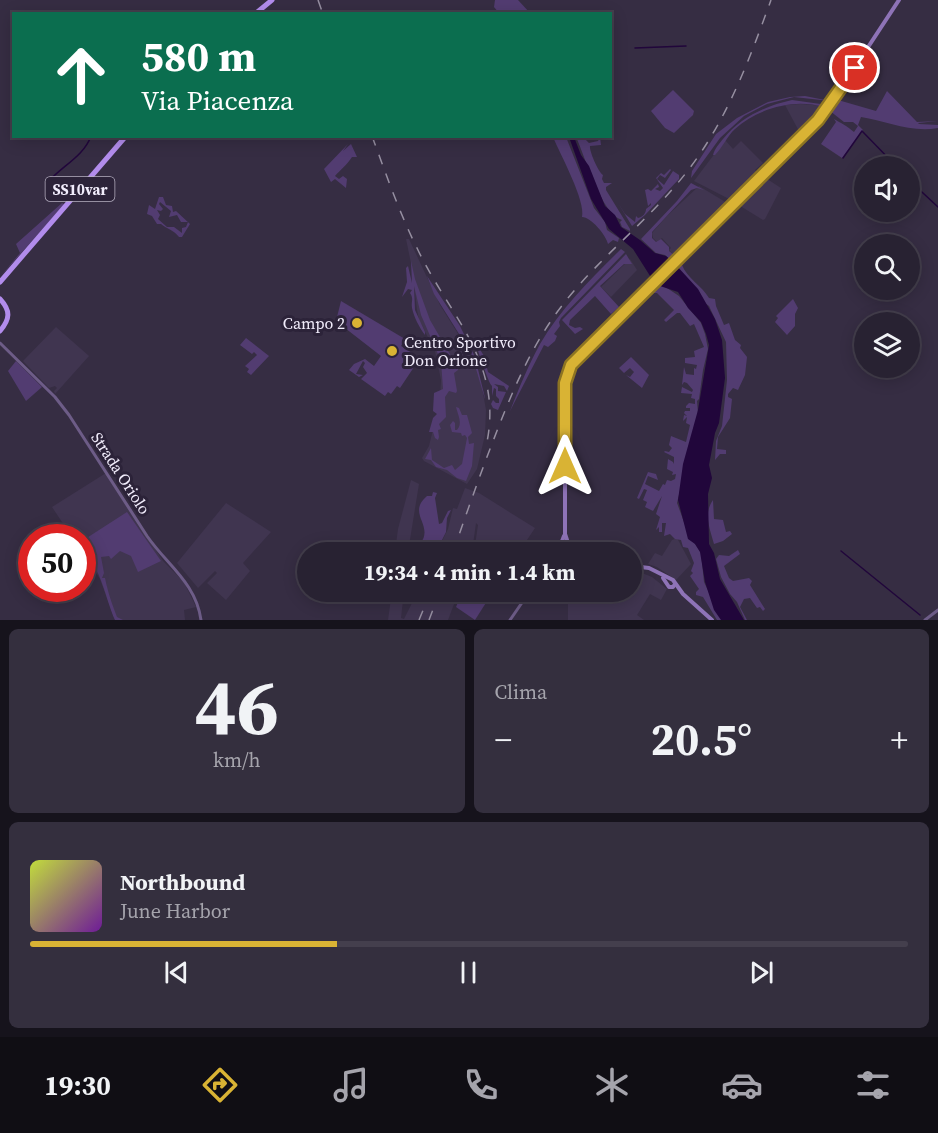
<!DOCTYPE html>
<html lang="it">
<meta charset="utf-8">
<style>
body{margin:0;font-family:"Source Serif 4",serif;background:#342f3e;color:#f1f3f6;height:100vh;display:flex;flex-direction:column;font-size:22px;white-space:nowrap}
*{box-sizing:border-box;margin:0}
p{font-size:20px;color:#a5a4ac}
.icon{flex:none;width:33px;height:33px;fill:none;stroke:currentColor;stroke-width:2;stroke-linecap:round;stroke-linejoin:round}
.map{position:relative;height:620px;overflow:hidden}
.details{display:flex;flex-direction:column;gap:9px;padding:9px;background:#16131c;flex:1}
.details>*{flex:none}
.banner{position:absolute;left:12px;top:12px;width:600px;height:126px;border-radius:0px;box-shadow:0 3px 15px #0003,0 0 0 2px #443f4d;background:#0b6e4f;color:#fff;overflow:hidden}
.buttons{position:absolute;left:854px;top:156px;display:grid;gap:12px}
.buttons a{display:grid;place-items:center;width:66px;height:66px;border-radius:50%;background:#282232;box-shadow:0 3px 15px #0003,0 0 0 2px #443f4d;font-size:30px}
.speed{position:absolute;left:18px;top:524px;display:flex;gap:12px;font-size:30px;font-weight:700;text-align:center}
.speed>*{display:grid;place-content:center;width:78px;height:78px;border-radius:50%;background:#282232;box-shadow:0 3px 15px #0003,0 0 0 2px #443f4d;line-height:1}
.speed .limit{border:9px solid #d22;background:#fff;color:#111}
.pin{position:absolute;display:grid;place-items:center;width:51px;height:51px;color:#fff;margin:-26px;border:3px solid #fff;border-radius:50%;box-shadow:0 2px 6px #0007}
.me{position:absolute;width:66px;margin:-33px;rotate:0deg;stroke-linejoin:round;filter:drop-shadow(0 0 4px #0008)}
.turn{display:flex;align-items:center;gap:21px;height:126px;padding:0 30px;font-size:27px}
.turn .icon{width:78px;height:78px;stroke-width:2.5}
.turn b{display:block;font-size:42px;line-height:51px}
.big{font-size:45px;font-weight:700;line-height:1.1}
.details .tile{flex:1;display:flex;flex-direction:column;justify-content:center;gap:9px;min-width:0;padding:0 21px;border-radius:9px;background:#342f3e}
.details .dial{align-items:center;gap:0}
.dial b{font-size:78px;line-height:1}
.song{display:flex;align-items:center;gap:18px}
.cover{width:72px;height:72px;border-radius:9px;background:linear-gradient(135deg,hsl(70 70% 55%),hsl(280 70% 35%))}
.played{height:6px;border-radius:3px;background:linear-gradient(90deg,#d9b334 35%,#443f4d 35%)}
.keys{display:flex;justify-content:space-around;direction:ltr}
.heat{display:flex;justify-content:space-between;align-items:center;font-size:33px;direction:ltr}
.details .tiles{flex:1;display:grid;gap:9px;grid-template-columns:1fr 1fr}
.tile:last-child{grid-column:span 2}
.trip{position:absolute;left:297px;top:542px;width:345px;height:60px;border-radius:30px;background:#282232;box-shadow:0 3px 15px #0003,0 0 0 2px #443f4d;font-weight:700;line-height:60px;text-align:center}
.tabs{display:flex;height:96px;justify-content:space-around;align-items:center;background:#100e14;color:#a5a4ac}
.tabs .icon{width:42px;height:42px}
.tabs .selected{color:#d9b334}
.tabs b{font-size:27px;color:#f1f3f6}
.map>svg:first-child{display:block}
.built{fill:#403550}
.green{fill:#523c71;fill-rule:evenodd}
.water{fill:#21063b}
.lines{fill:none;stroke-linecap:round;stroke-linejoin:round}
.stream{stroke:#21063b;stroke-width:1.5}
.tertiary{stroke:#6d5c87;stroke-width:3}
.secondary{stroke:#8e73b7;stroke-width:4}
.trunk{stroke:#b28cec;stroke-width:5}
.rail{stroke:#968fa1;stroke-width:1.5;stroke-dasharray:10 10;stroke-linecap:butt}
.route-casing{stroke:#8d7422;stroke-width:15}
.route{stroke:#d9b334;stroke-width:10}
.poi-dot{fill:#d9b334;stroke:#2c2339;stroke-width:2}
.labels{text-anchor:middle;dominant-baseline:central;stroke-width:6;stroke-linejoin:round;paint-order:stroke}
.shield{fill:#2c2339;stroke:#b6b0c1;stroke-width:1.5}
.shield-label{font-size:15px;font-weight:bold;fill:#f1ecfb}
.poi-label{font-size:16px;fill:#f1ecfb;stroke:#2c2339;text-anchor:end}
.street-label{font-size:16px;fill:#f1ecfb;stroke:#2c2339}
</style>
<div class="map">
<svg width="938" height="620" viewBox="0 0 938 620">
<rect width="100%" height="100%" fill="#362d43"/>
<!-- built -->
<g class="built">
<path d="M801,104L825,106L800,133L785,105Z"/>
<path d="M725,140L733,149L741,141L763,163L755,170L760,175L733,201L694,181Z"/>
<path d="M764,177L781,188L765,219L763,220L737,204Z"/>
<path d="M699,186L727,203L728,206L676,258L669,250L671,248L662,238L657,242L653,238L652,233L667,216Z"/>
<path d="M406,239H409L440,305L470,353L482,387L486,410L485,435L477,469L467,484L424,461L422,458L429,446L440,401L441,380L435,351L419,320L417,310L412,268Z"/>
<path d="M630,259L637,270L611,297L601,287Z"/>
<path d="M56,327L89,356L55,394L54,391L57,388L55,386L49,388L23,361Z"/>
<path d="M106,473L163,561L184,582L196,607L184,610L185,620H115L100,579L83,552L82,537H72L52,507Z"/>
<path d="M411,480L419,484L408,552H395L398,529Z"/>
<path d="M465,488L479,493L535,528L519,552H474L478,525L476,523L472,552H436L439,542L442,541L448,529L453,508L457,509Z"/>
<path d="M226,503L271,532L243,563L250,571L226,600L207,583L217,573L215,571L198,588L177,563Z"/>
<path d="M677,538L691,564L676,580L657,567L648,564L655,553L662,556L672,540Z"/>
<path d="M632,572L642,573L652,577L667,589L661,600L650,594L637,615L644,620H568V595L590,602L594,591H632Z"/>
<path d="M392,591H404L401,618L404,619L418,591H459L448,620H388Z"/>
</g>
<!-- green -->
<g class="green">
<path d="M495,0H518L530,13H499L494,7Z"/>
<path d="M673,90L694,111L693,115L674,133L665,128L651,111Z"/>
<path d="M887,91L917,122L938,121L918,123L919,124L938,125V128C911,133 886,121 861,117L858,125L863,130L842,158L821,144L836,122L834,119C841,123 847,126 854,132L858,126L853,122H844L830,111L838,100L876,111Z"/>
<path d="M805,96L830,101L794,97L767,104L744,116L720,138L691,178L692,171L716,134L737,118L768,102L790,97Z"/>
<path d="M792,100L828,105L823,107C794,98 757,109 735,129C727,136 723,147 715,155H713C715,148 719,144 723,139C741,117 765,106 792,100Z"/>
<path d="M553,137H566L594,208L605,222L607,230L619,238L618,242L613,240L608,244C606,235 591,217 582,217C586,201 560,154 553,137Z"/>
<path d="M576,137H583L589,143L598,141L600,137L601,145L590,146C589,150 598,172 603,175L602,179L604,183H612L606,187V190L630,229V231L622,227L620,222L622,220C601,214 585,156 576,137Z"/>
<path d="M348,144L343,151L351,144L357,157H352C347,165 340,170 335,176L339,179L343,176L347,179L346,188L335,179L331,182L324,169Z"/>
<path d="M670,169L671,170L665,178L660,175L657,179L664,185L673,171L679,175V179L645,215L632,226L618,203L625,214L635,222L636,216L638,218C643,217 646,213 646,209L651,205V203L648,206L645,190L648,189L651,191L658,184L659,187L655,189L660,191L663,188L656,178L661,173L664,175Z"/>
<path d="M691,183L704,190L697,188L691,190L652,232V238L656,242L661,239L669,247V251L675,256L672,261L665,255L656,253L641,239L677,201Z"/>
<path d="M159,197H163L166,205L172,206L173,212L176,211L190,224L182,237H179C174,230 167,229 161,224H157L152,216L147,214L149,205L155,209ZM160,202L171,211L169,217L177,215L181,222H188L186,227L182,228V233L174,227H167L158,219L160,215L157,210L161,211L163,209L159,204Z"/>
<path d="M62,203L64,204L63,206L0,277L20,253L16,244Z"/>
<path d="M735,206H738V209C724,214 691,252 682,265C687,278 702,286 709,298L715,299L716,306L724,325L729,323L735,340L741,345L740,348L747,357L745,375L738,390L733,388L728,394V397L732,399L730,418L718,437L717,449L726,450V454H720L715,460L716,441L722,426L727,380L726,342L709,306L701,300L676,266L682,258Z"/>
<path d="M621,249L625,252L561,318L559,322L560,326L554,334L557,336L555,341L548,347L544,345L510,411C519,388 528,366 540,344C561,308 592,278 621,249Z"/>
<path d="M626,254L632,264H624L600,286L619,307L611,314L595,296L570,320L569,325L575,328L580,327L583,329L575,334L562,320Z"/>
<path d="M411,261L415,279L430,320L458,368V370L454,373L457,391L456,393L449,391L445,397L446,417L439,424L441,429L438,430L439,437L438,440L435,438L433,432H429L433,418L437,414L433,411L434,393L443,389L441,361L421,315L414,286L415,310L425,332V335C419,327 414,317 412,308C411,301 414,299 410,293L412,290L408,289L402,297L407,282L406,268L408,266L412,283Z"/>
<path d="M427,276L460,326L475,357L485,398V399L471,353L434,294Z"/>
<path d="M658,282L679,296L701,323L705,334L708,349L703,370L699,399L697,401L698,414L677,503L688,533L701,553L704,582L716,608L726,620H717L703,597L696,595V592L699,589L690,576L693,573L691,571L694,563L688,548L683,547L681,540L675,539L670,534L664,536L666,523H662V532H659V527L656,530L660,517L656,514L662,496L653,511L645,507L647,502L643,500L647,490L644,489L639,499L637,498L648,472L656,474L658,480L648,476L645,484L659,491L663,484L665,485L667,480L671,481L675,479L676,474L672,475L673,472L667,469L668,459L673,462L674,464V457L664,452L665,451L669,452L672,448L669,445L671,436L686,442L690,425L686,423L687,417L683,421L684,415L687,416L684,413L685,411H690V408H686V406L689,403L695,404V399L691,398L692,394L681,393L682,387L692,392L693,390L687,383L684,382L682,385L684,367L686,374L694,375V368L696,369L697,365L685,363V358L695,357L694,351L704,347L694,324L690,326L680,313H677L666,322L664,320L674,310L657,293H647Z"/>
<path d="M793,299L798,308L795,314V326L787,335L775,322L778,318L776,316Z"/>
<path d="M341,301L405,339L401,346L420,358L400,388L397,386L391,394L388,392L385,396L361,379L367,373L363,367L365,363L363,361L356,374L363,375L359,377L349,370L354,364L365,359L374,366L381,356L336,321Z"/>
<path d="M246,338L269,356L251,375L247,372L249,369L245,366L257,355L254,352L252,354L240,345Z"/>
<path d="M473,339V338L484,356L488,372L509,386L507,391L504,386L494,384L498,387V391L506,392L498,410L493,408L491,404L493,400L496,403H499V399L496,396V389L494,388L492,396V386C487,381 479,350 473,339Z"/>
<path d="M631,357L649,375L642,388L626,375L630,377L634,372L630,368L624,373L619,368Z"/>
<path d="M16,361L42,387L26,401L8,371Z"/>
<path d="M456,407L459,408L462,415H467L472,433L468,437L469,444L474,443L472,466L466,481L457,478L447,470L436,467L431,460L425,459L431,448L432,460L444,468L452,465L455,470L462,464L467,438L465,435L462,436L461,433L452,432L450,425L453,421L455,423V430H457C463,424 458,415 456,407Z"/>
<path d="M433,492L437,493L435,498L439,524L442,523L448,511L451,510L447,518L446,532L437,550L431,546L428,550L425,548L420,549L418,552H410L412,542L420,544C435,525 406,514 427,496H432Z"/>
<path d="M713,500L714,519L723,520L726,532L730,531L732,534L723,541L714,544C710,529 703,514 713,500Z"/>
<path d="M127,512L161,561L138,572L131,556L120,551L111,559L109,556L101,557L104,573L102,578H105C108,593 112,604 117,617L123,620H115C105,597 102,570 83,551L82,541Z"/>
<path d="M738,550L740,554L724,566L729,578L733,581L749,578L752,581L750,585L765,609L763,611L760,607L757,608L750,598L744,599L740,607L747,620H745L737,602L730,594L721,577L716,559L719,555L729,556Z"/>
<path d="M463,591H478L489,598L475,620L456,607Z"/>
</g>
<!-- water -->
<path class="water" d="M569,137H574L581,155L589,166L605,206L615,215L621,227L640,240L655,253L666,256L676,265L698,289L715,319L722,340L725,378L719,423L715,433L709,465L712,478L708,494L709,544L714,553L720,579L744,620H721L714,610L705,582L700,552L695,544L688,539L678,500L683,464L698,410L707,357L709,345L706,334L701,322L688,308L678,292L660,286L652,279L633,249L609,229L591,199Z"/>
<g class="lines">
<!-- stream -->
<g class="stream">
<path d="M635,48L686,46"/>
<path d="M843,158L862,131L896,166"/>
<path d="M909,180L938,207"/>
<path d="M49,181C62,166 84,156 91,136"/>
<path d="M841,551L920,615"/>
</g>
<!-- tertiary -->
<g class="tertiary">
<path d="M0,343L55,397L69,415C95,456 121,496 147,536C167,565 196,583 201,620"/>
<path d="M510,620L530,591"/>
<path d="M925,620L938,610"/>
</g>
<!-- secondary -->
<g class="secondary">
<path d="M559,549L564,536"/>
<path d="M557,552L564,547L572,549"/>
<path d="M574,552L568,543L565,534V388L566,376L571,365L818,120L834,99L899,0"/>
<path d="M632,566L649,568L673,580L683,594L712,620"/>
<path d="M663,578L669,587H673L675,584"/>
</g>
<!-- trunk -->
<g class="trunk">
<path d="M255,14L272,0"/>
<path d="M0,282L126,136"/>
<path d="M0,299C11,311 10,319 0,331"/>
</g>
<!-- rail -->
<g class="rail">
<path d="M318,0L323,14"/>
<path d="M372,136C386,174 399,212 417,248C448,314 503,361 487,442"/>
<path d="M453,552C465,518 477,483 490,449C508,402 526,356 555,315C590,266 638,230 676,185C723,131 747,66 771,0"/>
<path d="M419,620L431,591"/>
<path d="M429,620L440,591"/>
</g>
</g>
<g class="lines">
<!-- route casing -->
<g class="route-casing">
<path id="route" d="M565,466V383L571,365L818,120L855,68"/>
</g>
<!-- route -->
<use href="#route" class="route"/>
</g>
<!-- markers -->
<g class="poi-dot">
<circle cx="357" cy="323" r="6"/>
<circle cx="392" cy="351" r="6"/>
</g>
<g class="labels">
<!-- shield labels -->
<rect class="shield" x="45.5" y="177" width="69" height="24" rx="4.5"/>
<g class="shield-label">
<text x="80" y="189">SS10var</text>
</g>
<!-- poi labels -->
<g class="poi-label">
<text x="345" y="323">Campo 2</text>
<text x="404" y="342" text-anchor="start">Centro Sportivo<tspan x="404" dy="18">Don Orione</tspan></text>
</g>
<!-- street labels -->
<g class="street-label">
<text transform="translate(121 473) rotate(57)">Strada Oriolo</text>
</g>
</g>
</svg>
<div class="buttons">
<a><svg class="icon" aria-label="sound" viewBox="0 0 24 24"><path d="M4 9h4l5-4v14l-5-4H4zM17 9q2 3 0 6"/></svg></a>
<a><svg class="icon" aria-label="search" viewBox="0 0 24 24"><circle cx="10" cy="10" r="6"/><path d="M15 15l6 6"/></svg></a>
<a><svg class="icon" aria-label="layers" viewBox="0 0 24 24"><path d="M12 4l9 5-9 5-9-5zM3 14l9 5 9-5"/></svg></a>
</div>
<div class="speed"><div class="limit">50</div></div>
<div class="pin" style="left:855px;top:68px;background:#d93025"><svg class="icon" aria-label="arrive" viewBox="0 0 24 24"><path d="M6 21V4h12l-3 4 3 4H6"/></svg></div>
<svg class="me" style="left:565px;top:466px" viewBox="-20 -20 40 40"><path d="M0-17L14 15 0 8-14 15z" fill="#d9b334" stroke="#fff" stroke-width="4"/></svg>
<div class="trip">19:34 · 4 min · 1.4 km</div>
<div class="banner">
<div class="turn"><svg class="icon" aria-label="ahead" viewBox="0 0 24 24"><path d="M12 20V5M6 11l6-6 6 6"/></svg><div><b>580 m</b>Via Piacenza</div></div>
</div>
</div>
<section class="details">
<div class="tiles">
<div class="tile dial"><b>46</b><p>km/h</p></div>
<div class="tile"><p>Clima</p>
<div class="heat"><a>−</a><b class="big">20.5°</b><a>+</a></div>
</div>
<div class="tile">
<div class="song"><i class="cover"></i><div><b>Northbound</b><p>June Harbor</p></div></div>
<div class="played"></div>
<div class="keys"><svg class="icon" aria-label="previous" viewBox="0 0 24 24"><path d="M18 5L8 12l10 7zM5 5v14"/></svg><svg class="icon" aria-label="pause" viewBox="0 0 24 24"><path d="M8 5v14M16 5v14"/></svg><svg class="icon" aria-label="next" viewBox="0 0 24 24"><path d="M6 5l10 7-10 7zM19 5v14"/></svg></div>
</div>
</div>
</section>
<nav class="tabs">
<b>19:30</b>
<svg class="icon selected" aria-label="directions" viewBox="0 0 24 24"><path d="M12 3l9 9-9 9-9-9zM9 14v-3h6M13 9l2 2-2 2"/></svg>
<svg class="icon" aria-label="music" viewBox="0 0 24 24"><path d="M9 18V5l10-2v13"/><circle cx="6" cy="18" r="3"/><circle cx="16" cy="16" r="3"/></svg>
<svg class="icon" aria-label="phone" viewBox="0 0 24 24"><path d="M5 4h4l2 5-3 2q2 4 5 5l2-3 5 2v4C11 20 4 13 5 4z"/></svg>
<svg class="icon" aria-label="climate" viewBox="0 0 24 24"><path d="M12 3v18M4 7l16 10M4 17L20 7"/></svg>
<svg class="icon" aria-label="car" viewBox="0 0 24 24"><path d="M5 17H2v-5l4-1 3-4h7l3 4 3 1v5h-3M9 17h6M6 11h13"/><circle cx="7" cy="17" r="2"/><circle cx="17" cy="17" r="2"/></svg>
<svg class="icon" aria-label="filters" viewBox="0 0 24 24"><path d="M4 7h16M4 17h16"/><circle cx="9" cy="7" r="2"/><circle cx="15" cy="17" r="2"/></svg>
</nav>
